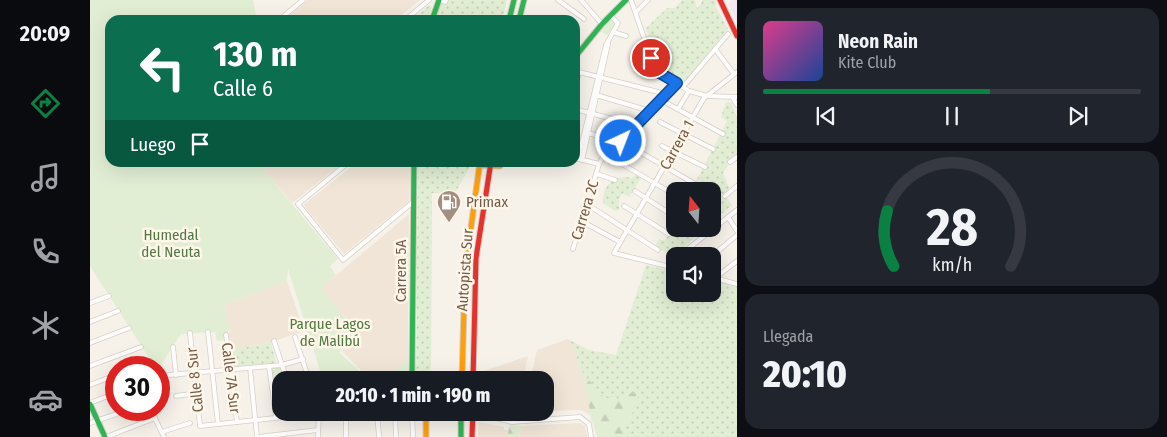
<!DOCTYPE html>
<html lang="es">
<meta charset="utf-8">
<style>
body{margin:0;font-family:"Fira Sans Condensed",sans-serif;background:#20242c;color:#f1f3f6;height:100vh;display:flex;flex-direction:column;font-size:19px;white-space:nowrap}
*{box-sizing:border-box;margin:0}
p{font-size:16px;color:#9ea1a6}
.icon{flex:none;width:28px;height:28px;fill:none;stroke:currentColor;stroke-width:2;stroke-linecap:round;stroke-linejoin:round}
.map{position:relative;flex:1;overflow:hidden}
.details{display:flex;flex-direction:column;gap:8px;padding:8px;background:#0d0f14;width:430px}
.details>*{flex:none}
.hud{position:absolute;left:15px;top:15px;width:475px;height:152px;border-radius:15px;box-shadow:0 5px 20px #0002;background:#0b6e4f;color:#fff;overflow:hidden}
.needle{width:32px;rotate:343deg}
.controls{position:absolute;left:576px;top:182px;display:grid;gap:10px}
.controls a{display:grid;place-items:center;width:55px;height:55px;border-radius:10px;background:#171b24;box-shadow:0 5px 20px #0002;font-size:25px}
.speed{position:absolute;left:15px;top:356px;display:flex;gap:10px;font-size:25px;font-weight:700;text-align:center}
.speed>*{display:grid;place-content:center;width:65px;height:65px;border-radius:50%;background:#171b24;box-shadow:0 5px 20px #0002;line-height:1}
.speed .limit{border:8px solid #d22;background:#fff;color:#111}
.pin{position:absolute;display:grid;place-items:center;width:42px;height:42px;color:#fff;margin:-21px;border:2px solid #fff;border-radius:50%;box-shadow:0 1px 5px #0007}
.me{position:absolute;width:55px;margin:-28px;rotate:43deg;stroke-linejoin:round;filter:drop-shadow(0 0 4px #0008)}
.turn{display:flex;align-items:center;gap:18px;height:105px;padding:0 25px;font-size:22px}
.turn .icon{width:65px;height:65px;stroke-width:2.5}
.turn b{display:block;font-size:35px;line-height:42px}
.then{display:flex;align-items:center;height:48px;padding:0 25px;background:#0003;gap:10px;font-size:19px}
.big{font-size:38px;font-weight:800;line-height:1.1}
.details .card{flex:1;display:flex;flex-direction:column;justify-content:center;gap:8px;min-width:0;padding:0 18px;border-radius:15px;background:#20242c}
.details .dial{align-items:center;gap:0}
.dial svg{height:130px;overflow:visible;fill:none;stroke:#363941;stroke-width:7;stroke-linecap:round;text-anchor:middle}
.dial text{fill:#f1f3f6;stroke:none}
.song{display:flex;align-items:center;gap:15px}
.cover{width:60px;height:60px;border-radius:8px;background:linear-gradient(135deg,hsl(330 70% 55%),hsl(220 70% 35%))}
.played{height:5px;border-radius:2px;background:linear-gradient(90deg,#0b8043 60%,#363941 60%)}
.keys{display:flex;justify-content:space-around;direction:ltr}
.trip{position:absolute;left:182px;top:371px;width:282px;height:50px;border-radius:15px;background:#171b24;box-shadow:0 5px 20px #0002;font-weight:800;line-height:50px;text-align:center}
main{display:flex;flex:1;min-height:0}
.dock{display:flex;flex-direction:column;width:90px;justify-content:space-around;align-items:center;background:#090b0e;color:#9ea1a6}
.dock .icon{width:35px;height:35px}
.dock .on{color:#0b8043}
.dock b{font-size:22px;color:#f1f3f6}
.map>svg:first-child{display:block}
.residential{fill:#f0e5d7}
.education{fill:#f3e8f2}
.grass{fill:url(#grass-dots)}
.forest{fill:url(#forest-firs)}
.park{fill:#e2eed4}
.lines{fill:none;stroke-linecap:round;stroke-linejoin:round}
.street-casing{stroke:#d5cfc8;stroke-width:5.5}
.fast-casing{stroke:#d6cec6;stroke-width:7}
.slow-casing{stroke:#d6cec6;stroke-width:7}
.jam-casing{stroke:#d6cec6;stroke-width:7}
.street{stroke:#fefdfc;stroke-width:4}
.fast{stroke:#30b455;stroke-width:5}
.slow{stroke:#ff9f0a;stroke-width:5}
.jam{stroke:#e5322d;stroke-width:5}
.route-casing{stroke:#114b97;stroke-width:12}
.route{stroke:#1a73e8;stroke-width:9}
.labels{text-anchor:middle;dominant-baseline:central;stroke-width:5;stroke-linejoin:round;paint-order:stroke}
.street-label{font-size:15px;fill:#745a49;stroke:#fff7ea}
.poi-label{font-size:15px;fill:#745a49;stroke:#fff7ea;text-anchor:start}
.park-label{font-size:15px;fill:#517a42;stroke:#fff7ea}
</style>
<main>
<nav class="dock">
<b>20:09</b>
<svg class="icon on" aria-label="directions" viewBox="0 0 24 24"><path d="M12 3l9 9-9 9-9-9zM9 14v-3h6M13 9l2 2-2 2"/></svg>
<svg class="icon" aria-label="music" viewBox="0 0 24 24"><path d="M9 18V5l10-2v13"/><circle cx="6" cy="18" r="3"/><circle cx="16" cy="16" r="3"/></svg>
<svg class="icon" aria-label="phone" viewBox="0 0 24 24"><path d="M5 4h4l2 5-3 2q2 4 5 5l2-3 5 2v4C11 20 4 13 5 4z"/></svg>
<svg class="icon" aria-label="climate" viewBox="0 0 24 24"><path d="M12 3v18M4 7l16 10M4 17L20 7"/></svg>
<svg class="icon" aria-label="car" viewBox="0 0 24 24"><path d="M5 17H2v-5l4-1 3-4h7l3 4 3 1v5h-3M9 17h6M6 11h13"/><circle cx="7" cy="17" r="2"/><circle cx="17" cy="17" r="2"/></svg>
</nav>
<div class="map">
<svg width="647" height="437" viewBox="0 0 647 437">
<defs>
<pattern id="grass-dots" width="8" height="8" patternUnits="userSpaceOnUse" patternTransform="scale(1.25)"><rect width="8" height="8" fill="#e2eed4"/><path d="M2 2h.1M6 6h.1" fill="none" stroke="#c5ceb8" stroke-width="1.8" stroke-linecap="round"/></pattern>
<pattern id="forest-firs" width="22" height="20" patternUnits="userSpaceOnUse" patternTransform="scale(1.25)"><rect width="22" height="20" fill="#e2eed4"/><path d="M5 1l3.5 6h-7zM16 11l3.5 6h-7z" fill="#c5ceb8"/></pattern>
</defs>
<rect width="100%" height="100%" fill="#f6f2ea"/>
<!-- residential -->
<g class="residential">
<path d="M218,0H330L305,20H194Z"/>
<path d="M268,162L320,163L319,201L254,254L213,205Z"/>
<path d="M168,163H253L202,203Z"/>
<path d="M319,214L318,360L293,380H280L252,351L269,336L231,288Z"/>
<path d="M197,281L214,331L184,341L143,350L142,344L139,345L137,334L140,332L134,305Z"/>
<path d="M478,339L484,348L491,371L500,402V415L491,410L456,411V380H440L447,350Z"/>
<path d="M438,356L433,380H394V371Z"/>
<path d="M389,422L414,427V430H419L417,437H388Z"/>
<path d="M490,423L495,426L497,437H429L432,426Z"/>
</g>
<!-- education -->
<path class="education" d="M641,0H647V23L639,5Z"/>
<!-- grass -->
<g class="grass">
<path d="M351,0H417L412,20H345Z"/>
<path d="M592,0H605L607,9L613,0H626V7L638,29L593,84C565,64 566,61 556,28L577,8H585Z"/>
<path d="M339,5L342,7L338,20H331L328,15Z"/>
<path d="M636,102L642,103L647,118V156L640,162L633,173L639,188L635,196L642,205L623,221L622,191H601L637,121L631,117Z"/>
<path d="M328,163H382L364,195L342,193L341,380H326Z"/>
<path d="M546,174L551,178L539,197L533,193L529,199V210L525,211L513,203C512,186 524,173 542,178Z"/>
<path d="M585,220V229H614L587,253L578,254L565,246L569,239L575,241Z"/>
<path d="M556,265L585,272V294H622L623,280L647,285V437H535L541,435L531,429L547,406L548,389L530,399L513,398L491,371L484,348L478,339L499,350L526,355Z"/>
<path d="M181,342L186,363L144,367L140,352L143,350Z"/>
<path d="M182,368H190L195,380H191V412L209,413L188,414Z"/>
</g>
<!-- forest -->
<g class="forest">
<path d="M491,371L514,398L530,399L548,389L547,406L531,429L542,435L535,437H507C506,431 500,417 500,414C499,400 495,386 491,371Z"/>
<path d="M420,425L432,426L429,437H417Z"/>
</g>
<!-- park -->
<g class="park">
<path d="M0,0H163L167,20H20V162L168,163L248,259L240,266L246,275L231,288L269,336L249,352L279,380H233L198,269L197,281L134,305L140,329L133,340L127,341L125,332L91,334L69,368L66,367L61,361L0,266Z"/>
<path d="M520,19L526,24L517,35L509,31Z"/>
<path d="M318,360V380H293Z"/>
</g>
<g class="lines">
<!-- street casing -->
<g class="street-casing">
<g id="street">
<path d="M350,0L355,2L356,0"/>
<path d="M468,0L494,19"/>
<path d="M491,0L512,24"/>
<path d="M541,0L561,58L568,72L599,91L617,96L647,97"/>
<path d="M546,12L558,0"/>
<path d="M189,20L213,0"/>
<path d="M315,20L339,0"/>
<path d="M523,32L536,36"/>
<path d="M625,49L644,74"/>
<path d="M593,87L638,34"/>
<path d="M485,89L489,72L576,94"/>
<path d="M506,95L560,111"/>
<path d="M643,98L647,105"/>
<path d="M571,100L633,134"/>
<path d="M485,109L545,125"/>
<path d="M588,109L599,91"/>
<path d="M570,122L623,149"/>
<path d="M497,133L531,141L605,184"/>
<path d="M572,146L615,167"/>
<path d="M515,154L585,195"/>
<path d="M485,158L509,164"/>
<path d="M488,159L516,45L528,23L521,16"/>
<path d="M492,160L518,44"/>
<path d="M259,162L208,204L253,260L323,202"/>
<path d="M640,162L647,157"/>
<path d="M507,174L525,180"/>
<path d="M545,191L585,217"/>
<path d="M635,196L647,186"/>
<path d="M498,205L568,250"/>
<path d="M534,206L579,234"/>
<path d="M638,217L647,231"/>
<path d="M493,222L530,242"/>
<path d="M483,249L509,164L515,154L587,83"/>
<path d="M589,256L647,210"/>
<path d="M622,256L647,235"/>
<path d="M579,267L585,260"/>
<path d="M585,268L524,253L614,98L647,72"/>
<path d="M625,278L647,261"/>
<path d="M625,278L647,284"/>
<path d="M0,303L19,296"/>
<path d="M0,322L28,311"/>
<path d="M118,332L128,424"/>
<path d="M100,333L110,426L241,412"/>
<path d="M136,335L147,422"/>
<path d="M205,337L219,380"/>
<path d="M184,341L197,380"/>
<path d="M0,343L39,328"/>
<path d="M83,347L86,375"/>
<path d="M0,366L51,347"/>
<path d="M179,366L186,417"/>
<path d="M45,368L61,361"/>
<path d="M160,368L167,437"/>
<path d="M69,378L79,375L192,365L213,359"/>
<path d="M0,385L26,375"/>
<path d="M86,396L107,393"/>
<path d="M0,403L26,393"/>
<path d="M61,410L74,437"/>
<path d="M287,412L289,437"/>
<path d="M305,412L306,437"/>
<path d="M322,412L323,437"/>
<path d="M383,413L422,422L490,417L499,424L501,437"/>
<path d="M0,423L38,410"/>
<path d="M72,432L100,423"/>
<path d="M16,437L65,418"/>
<path d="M168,437L228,430"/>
<path d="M228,437L229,412"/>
<path d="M256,437V412"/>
</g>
</g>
<!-- fast casing -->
<g class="fast-casing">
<g id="fast">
<path d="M342,20L349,0"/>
<path d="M419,20L424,0"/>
<path d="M429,20L434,0"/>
<path d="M485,57L512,24L536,0"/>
<path d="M322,380L324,162"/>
<path d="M0,404L15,437"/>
<path d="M371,412V437"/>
</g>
</g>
<!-- slow casing -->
<g class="slow-casing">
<g id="slow">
<path d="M390,165L410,166L413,162"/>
<path d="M372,380L375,271L390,162"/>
<path d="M336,412V437"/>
</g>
</g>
<!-- jam casing -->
<g class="jam-casing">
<g id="jam">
<path d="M630,0L647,36"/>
<path d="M383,380L386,258L401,162"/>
<path d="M382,437L383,412"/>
</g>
</g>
<!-- street -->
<use href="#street" class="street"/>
<!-- fast -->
<use href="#fast" class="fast"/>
<!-- slow -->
<use href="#slow" class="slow"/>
<!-- jam -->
<use href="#jam" class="jam"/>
</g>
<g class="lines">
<!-- route casing -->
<g class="route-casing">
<path id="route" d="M531,141L587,83L568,72L561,58"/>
</g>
<!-- route -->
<use href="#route" class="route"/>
</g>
<!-- icons -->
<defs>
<g id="fuel-pin" transform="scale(1.25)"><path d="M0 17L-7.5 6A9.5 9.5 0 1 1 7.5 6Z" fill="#a28f81" stroke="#fff7ea"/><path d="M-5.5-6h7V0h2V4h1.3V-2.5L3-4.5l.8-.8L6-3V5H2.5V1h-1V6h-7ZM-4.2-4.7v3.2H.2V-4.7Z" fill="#fff"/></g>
</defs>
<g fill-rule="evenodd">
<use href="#fuel-pin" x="359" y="202"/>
</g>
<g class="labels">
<!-- street labels -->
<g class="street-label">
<text transform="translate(587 145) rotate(-61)">Carrera 1</text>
<text transform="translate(495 210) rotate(-73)">Carrera 2C</text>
<text transform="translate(375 270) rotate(-86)">Autopista Sur</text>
<text transform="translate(311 271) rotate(-90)">Carrera 5A</text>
<text transform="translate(141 378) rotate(83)">Calle 7A Sur</text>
<text transform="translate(105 380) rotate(-96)">Calle 8 Sur</text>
</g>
<!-- poi labels -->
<g class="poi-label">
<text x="376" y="202">Primax</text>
</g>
<!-- park labels -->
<g class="park-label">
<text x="81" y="235">Humedal<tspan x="81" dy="17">del Neuta</tspan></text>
<text x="240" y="324">Parque Lagos<tspan x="240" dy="17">de Malibú</tspan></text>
</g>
</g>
</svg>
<div class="controls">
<a><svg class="needle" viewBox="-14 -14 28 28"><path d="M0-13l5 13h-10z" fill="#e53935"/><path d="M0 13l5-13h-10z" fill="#9ea1a6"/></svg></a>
<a><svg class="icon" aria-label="sound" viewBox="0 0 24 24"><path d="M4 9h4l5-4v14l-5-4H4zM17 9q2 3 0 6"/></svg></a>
</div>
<div class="speed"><div class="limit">30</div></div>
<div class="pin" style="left:561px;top:58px;background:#d93025"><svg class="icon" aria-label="arrive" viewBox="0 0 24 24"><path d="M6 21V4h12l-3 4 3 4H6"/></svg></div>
<svg class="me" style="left:531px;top:141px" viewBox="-20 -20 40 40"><circle r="17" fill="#1a73e8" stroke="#fff" stroke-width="3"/><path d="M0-11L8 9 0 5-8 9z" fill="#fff"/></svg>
<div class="trip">20:10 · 1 min · 190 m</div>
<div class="hud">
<div class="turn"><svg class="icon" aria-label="left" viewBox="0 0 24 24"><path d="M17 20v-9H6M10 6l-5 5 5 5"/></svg><div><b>130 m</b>Calle 6</div></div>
<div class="then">Luego<svg class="icon" aria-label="arrive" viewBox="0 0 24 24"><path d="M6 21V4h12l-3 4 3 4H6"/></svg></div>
</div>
</div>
<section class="details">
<div class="card">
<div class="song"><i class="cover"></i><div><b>Neon Rain</b><p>Kite Club</p></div></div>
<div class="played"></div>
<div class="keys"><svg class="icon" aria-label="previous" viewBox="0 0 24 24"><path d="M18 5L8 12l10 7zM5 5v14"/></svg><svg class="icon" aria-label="pause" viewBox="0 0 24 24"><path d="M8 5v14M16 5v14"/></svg><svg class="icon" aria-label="next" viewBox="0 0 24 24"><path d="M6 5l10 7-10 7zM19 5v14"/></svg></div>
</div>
<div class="card dial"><svg viewBox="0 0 100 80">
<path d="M14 69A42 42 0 1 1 86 69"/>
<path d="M14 69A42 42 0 0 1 10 35" stroke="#0b8043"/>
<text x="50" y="56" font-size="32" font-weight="700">28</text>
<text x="50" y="72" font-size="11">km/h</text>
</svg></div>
<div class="card"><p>Llegada</p><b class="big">20:10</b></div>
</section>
</main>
